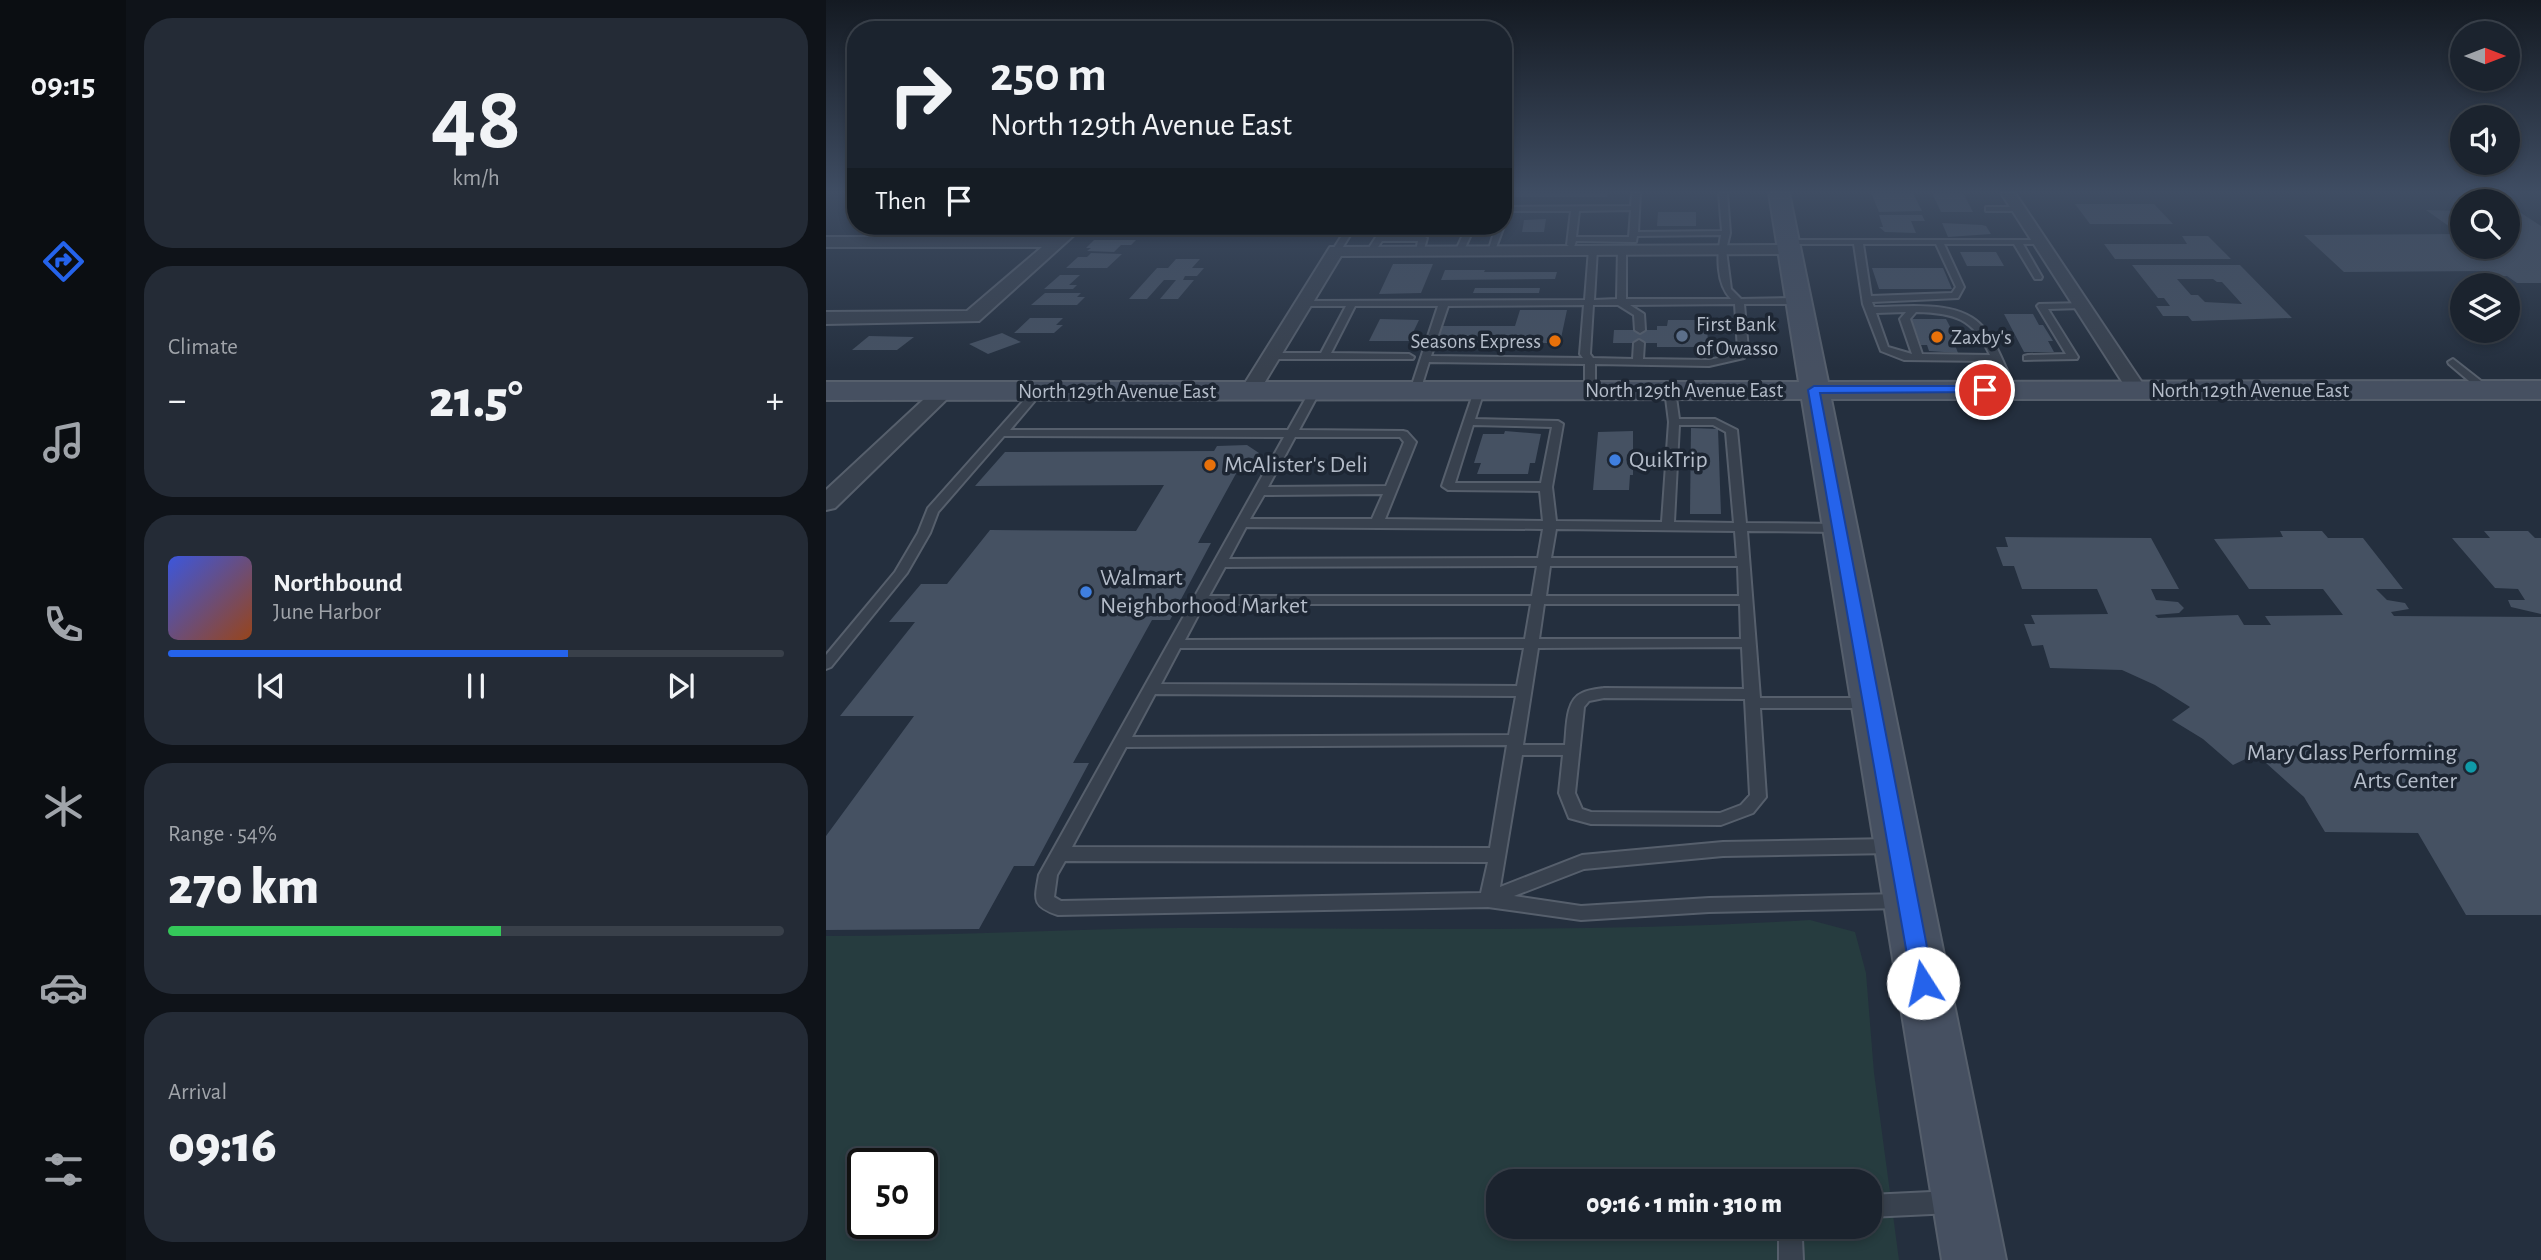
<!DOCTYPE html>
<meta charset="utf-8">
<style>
body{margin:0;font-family:"Alegreya Sans",sans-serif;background:#242b36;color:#f1f3f6;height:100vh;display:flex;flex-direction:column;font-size:26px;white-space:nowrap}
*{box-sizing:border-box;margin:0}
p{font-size:23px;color:#a0a4aa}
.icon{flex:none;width:38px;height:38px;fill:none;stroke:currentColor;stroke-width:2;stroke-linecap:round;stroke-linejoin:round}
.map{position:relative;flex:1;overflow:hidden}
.side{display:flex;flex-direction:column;gap:18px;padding:18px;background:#0f1319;width:700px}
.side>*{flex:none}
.guide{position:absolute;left:21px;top:21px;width:665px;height:214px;border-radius:28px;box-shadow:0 4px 10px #0003,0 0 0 2px #39404a;background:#1b232e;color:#f1f3f6;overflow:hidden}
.needle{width:46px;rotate:90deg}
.fabs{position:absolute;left:1624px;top:21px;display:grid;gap:14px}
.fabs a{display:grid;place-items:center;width:70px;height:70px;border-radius:50%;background:#1b232e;box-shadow:0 4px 10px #0003,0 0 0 2px #39404a;font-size:35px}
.speed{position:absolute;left:21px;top:1148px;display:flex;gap:14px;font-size:35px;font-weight:700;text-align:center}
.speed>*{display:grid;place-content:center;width:91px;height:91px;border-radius:50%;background:#1b232e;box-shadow:0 4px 10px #0003,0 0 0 2px #39404a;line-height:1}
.speed .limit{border:4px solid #111;border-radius:10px;background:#fff;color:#111}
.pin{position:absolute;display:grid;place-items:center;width:60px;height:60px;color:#fff;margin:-30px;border:4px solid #fff;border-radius:50%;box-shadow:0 2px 7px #0007}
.me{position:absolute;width:77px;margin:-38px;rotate:350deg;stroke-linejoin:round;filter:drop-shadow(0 0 5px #0008)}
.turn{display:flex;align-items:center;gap:24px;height:147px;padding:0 28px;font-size:32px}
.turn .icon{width:91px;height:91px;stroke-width:2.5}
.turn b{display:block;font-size:49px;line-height:60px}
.then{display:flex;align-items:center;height:66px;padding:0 28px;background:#0003;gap:14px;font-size:26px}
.big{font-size:52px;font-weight:800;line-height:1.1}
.side .card{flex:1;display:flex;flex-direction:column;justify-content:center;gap:10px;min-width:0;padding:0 24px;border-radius:28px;background:#242b36}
.side .dial{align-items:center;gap:0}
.dial b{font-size:91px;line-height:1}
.song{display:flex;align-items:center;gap:21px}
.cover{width:84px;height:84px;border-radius:10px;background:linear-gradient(135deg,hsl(230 70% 55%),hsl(20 70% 35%))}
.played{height:7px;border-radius:4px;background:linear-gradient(90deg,#2563eb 65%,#39404a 65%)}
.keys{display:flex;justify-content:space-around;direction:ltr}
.heat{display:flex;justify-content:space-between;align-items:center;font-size:38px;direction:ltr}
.charge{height:10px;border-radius:5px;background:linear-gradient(90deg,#34c759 54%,#39404a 0)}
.trip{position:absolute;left:660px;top:1169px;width:396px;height:70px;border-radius:28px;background:#1b232e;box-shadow:0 4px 10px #0003,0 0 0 2px #39404a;font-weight:800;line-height:70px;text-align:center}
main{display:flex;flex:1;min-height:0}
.tab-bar{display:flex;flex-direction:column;width:126px;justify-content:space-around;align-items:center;background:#0b0e12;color:#a0a4aa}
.tab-bar .icon{width:49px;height:49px}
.tab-bar .current{color:#2563eb}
.tab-bar b{font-size:32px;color:#f1f3f6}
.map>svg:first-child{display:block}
.green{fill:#263c3f;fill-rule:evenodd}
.building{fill:#455162;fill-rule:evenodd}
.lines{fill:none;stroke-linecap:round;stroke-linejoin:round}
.lane-casing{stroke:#565f6c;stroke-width:4}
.street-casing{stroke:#565f6c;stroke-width:4}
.secondary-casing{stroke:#565f6c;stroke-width:4}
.lane{fill:#38414e;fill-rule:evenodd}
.street{fill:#38414e;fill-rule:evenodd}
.secondary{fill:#465061;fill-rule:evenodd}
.route{fill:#2563eb;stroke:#184099;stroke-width:2}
.service-dot{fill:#5c6f8a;stroke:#1d2633;stroke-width:2.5}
.food-dot{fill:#e8710a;stroke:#1d2633;stroke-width:2.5}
.shop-dot{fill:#3f7fe0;stroke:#1d2633;stroke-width:2.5}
.culture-dot{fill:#0f9aa8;stroke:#1d2633;stroke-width:2.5}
.labels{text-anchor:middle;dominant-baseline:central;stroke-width:7;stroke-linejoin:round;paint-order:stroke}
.far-poi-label{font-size:21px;fill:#b4bcc9;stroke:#1d2633;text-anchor:start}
.far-street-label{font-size:21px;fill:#b4bcc9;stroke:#1d2633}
.poi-label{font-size:24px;fill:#b4bcc9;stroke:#1d2633;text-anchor:start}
</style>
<main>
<nav class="tab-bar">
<b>09:15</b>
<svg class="icon current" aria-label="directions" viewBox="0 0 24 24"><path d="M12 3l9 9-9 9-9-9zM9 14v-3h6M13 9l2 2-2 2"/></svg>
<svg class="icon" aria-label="music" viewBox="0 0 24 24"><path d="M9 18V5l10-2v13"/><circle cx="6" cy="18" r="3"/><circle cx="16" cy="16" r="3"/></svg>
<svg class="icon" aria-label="phone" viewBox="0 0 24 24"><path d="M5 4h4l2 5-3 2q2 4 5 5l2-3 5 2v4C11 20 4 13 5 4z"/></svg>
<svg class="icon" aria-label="climate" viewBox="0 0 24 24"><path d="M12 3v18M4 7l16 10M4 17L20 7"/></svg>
<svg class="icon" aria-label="car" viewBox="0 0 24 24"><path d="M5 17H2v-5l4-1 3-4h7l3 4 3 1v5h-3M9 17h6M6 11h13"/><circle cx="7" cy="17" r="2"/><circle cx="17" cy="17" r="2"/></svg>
<svg class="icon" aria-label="filters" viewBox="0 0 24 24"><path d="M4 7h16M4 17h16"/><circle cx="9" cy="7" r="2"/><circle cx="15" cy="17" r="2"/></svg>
</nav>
<section class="side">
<div class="card dial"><b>48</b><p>km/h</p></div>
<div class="card"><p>Climate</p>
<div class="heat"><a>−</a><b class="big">21.5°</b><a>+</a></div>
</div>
<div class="card">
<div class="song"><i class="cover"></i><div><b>Northbound</b><p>June Harbor</p></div></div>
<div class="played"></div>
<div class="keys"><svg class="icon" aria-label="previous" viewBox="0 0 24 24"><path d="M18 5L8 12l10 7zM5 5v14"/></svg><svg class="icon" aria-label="pause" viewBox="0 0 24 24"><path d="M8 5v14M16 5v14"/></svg><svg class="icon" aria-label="next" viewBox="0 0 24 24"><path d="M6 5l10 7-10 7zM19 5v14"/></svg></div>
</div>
<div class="card"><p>Range · 54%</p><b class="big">270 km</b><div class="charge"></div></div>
<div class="card"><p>Arrival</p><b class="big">09:16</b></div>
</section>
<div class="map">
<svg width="1715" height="1260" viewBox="0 0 1715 1260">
<rect width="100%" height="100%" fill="#242f3e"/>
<!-- green -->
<path class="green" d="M984,920L1029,932L1040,973L1048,1073L1073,1260H0V936C118,936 236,929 354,928C564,928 775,933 984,920ZM37,1164H96V1223H37ZM672,1181H1043V1227H672Z"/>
<!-- building -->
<g class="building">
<path d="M677,193H782L781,197H677Z"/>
<path d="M1045,193H1087L1096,211L1053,212Z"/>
<path d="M1106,193H1137L1147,212H1115Z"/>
<path d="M1249,204H1328L1347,224H1264Z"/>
<path d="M1600,210L1636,211V247H1682V211H1692L1715,226V283H1691L1681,276L1670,277L1663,271L1518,272L1478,235L1634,234Z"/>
<path d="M832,212H870V226H831Z"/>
<path d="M1053,215H1096L1099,221H1085L1090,233L1059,232L1053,227H1057Z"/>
<path d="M720,219L718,232H696L698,220Z"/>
<path d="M1116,223L1156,225L1160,226L1165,234L1122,237Z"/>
<path d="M285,226H320L315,231H306L303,234L276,235Z"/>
<path d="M545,226H612L610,230H543Z"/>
<path d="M615,226H637L634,234H611Z"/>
<path d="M1356,236H1382L1405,259H1289L1278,244H1361Z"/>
<path d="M268,240H310L305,245H295L288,252L261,251L265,248H260Z"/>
<path d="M1134,252H1170L1178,266H1141Z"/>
<path d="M265,253L296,254L281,268H240L252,257H261Z"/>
<path d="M350,259H374L366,268H378L371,276H359L357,280H368L352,299H334L350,280H338L321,299H303L331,268H342Z"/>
<path d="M567,264H607L595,293L553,294Z"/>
<path d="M1306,265H1414L1466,318L1366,321L1362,316H1337L1330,306H1344L1338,298H1332ZM1351,279H1387L1391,282H1396L1416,304L1379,302L1372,295H1365Z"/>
<path d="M1046,268H1117L1126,289H1053Z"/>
<path d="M619,270H659L658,272H731L729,279L615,280Z"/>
<path d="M234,275H254L243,285H251L247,289H218Z"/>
<path d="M649,288H714L713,293H647Z"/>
<path d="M219,293H255L251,297H259L251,305H205Z"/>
<path d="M694,310H741L734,343H609L616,326H689Z"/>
<path d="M1178,314H1207L1213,325H1217L1227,341H1222L1228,352H1198Z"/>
<path d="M204,318H237L230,325H237L228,333H188Z"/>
<path d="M554,319L593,320L583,341H543Z"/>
<path d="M1085,319H1120L1132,342H1128L1132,353L1103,351L1101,345H1095Z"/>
<path d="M842,320H870V326H881L882,343L896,349L885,354L871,347H831V343H787L788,330H831V326H841Z"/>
<path d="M176,333L195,342L162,354L143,344Z"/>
<path d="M43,336L88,337L71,350H26Z"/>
<path d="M865,428L892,429L895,514H864Z"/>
<path d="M679,431L715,434L709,463H704L702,474H651L655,463H648L657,434H678Z"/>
<path d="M807,431V475H804L803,490H767L772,432Z"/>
<path d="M421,445L433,453L424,470H412L372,543H385L344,620H326L247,763H263L208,866H188L153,929L0,930V836L88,716H14L89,622H63L95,584H121L164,530L310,531L338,485L149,486L179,452L388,451L391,446Z"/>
<path d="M1454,531H1496L1502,538H1537L1577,589H1550L1561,600L1579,603L1583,609L1565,612L1568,616L1715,617V915H1640L1592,833L1499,832L1478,797L1430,754L1407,765L1377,739L1346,720L1364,707L1329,685L1296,670L1224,668L1217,645L1206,646L1198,624H1209L1205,615L1282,614L1271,589H1196L1188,566H1177L1170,547H1182L1179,537L1325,538L1353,589H1325L1330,600L1352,602L1358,608L1353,613L1329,615L1332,618L1412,615L1418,625H1445L1439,616L1517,615L1497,589H1423L1388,539L1457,537Z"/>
<path d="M1658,531H1702L1709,538H1715V614L1685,607L1682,600H1699L1692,589L1669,588L1626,538H1664Z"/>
</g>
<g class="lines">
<!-- lane casing -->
<g class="lane-casing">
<g id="lane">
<path d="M806,193H814L812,232L896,231L893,193H901L904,233L900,250L905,289L915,299L972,298L977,301L972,304H918L922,350L918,358L883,366L769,364V390L764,393L759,390V364L603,362L594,391L593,393H585L584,391L612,306H529L505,353L583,354L588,357L587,359H446L441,356L446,353H495L520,306H476V302L479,301L759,300L763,249L767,246L771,249L768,300L791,299L792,249L796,246L800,249V299H905C890,284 891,255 895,235L811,236L810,242H807L750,241L748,247H745L741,245L745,211H677V207L805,206ZM805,210L803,237H750L753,211ZM909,304L912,350L910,354L883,360L817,359L818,343L813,340L808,343L807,359L767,358L764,354L767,305H792L808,315L809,330L814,333L819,330L818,314L804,305ZM758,305L754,354L757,358L605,356L622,306Z"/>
<path d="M1163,207H1192L1196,209L1192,211H1160V207Z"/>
<path d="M677,225L678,226L669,250L662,252L670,226Z"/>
<path d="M522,226H530L513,253H507L506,251Z"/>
<path d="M641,226H649L637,252H631L630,250Z"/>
<path d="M597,236L601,238L597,253L590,251L592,241H556L548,253L541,251L550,237Z"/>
<path d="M959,240H1216L1217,242L1213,244H1197L1216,277L1215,279H1209L1188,244H1118L1138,287L1132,298L1046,302L1048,307C1081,307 1133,299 1157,327C1172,345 1180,369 1189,390L1184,393L1180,392L1167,361L1078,360L1055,351L1037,304L1028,244H962L958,242ZM1037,244H1110L1130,287L1126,293L1045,296ZM1080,312L1074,319L1086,354L1062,347L1050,313ZM1090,312C1129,313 1147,318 1164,355L1096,354L1084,319Z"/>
<path d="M1260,303L1262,305L1257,308L1222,309L1252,357L1251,359L1198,360V356L1202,355L1240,354L1211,306L1213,304Z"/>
<path d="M1627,359L1664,388V392H1656L1623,364L1622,362Z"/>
<path d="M844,387L849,390L853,419H889L911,430L920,523L1013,524L1019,528L1013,532L921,531L934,698H1044L1052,703L1044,708H934L940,797L927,813L895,825L765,824L743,818L733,793L737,755H696L674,887L756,855L897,842L1066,839L1072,841L1075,846L1072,851L1066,853L897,856L758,869L688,896L755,906L883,898L1077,894L1083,896L1086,901L1083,906L1077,908L883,912L755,920L662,907L232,915C205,906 209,899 213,875L458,437L178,436L112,512L104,533L81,573L5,667L0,669V655L69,572L92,533L102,508L208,389L212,388L217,391L184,430H462L485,389H493L494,391L473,430L577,431L581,432L590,442L559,519L717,521L714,491L622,490L616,486L648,391L653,388L658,391L649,419L732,421L737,424L726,487L730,521L836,522L843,422L839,390ZM647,425L726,427L715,483H629ZM853,425H887L900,432L908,523L848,522ZM469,437H574L578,442L560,486L442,487ZM557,494L546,519H424L438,495ZM420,527L717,529L712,558L403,559ZM730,529L909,531L911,558H725ZM711,566L706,596H383L399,567ZM724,566H912L913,596H720ZM378,604H705L699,639L359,640ZM718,604H914L915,639H713ZM916,647L918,689L778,688C771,689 762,690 756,693C739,700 741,729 739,745H697L712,648ZM354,648H698L691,686L335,684ZM329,694L690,696L683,735L306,737ZM778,698L919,699L924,795L915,805L894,813L765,812L756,809L749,793L758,707L763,701ZM681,745L664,848L246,847L300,747ZM239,861L662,862L655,893L235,901L228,897L231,875Z"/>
<path d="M1126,1191L1134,1194L1137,1202L1134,1210L1126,1213L1043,1217V1195Z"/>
<path d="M956,1227H984L981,1235L976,1239L977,1260H953V1234Z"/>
</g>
</g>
<!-- street casing -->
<g class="street-casing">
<g id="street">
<path d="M1175,193H1189L1321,390L1318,394H1304Z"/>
<path d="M241,226H258L153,321L0,324V312L141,311L216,247H0V237H228Z"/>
<path d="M964,245L970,246L972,250L970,254L515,256L431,395H417L414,391L504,247Z"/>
<path d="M118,385L125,387L128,391L125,395L9,508L0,510V490L111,387Z"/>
</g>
</g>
<!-- secondary casing -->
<g class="secondary-casing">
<path id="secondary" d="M943,193H963L1002,382L1715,381V399H1005L1180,1260H1116L976,399L0,400V382H973Z"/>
</g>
<!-- lane -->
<use href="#lane" class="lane"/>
<!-- street -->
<use href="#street" class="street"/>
<!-- secondary -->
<use href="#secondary" class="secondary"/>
</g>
<!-- sky -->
<linearGradient id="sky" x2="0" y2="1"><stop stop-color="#141a22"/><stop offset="0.52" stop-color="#3f4d63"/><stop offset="1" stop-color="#3f4d63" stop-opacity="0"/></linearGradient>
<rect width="1715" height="369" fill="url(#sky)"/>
<!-- route -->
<path class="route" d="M1159,386L1163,387V392L994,393L1108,983L1105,989L1097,992L1090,989L1086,983L982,390L988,386Z"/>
<!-- markers -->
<circle class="service-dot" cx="856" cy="336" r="7"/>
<g class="food-dot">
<circle cx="1111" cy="337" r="7"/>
<circle cx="729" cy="341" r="7"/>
<circle cx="384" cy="465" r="7"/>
</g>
<g class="shop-dot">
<circle cx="789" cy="460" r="7"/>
<circle cx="260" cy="592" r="7"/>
</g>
<circle class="culture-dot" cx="1645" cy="767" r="7"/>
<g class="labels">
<!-- far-poi labels -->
<g class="far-poi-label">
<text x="870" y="324">First Bank<tspan x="870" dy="24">of Owasso</tspan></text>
<text x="1125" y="337">Zaxby's</text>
<text x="715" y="341" text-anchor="end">Seasons Express</text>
</g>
<!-- far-street labels -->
<g class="far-street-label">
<text x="858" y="390">North 129th Avenue East</text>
<text x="1424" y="390">North 129th Avenue East</text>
<text x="291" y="391">North 129th Avenue East</text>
</g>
<!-- poi labels -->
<g class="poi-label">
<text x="803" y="460">QuikTrip</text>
<text x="398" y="465">McAlister's Deli</text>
<text x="274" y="578">Walmart<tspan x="274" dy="28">Neighborhood Market</tspan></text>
<text x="1631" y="753" text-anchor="end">Mary Glass Performing<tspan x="1631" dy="28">Arts Center</tspan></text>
</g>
</g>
</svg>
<div class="fabs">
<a><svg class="needle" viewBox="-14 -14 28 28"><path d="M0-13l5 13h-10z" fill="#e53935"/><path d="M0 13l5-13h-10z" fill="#a0a4aa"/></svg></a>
<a><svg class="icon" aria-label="sound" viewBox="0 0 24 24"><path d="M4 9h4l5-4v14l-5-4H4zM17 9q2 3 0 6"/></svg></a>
<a><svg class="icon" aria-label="search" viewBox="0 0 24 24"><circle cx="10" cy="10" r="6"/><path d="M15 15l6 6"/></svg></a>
<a><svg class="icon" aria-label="layers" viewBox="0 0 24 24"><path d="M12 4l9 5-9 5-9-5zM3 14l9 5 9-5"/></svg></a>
</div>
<div class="speed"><div class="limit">50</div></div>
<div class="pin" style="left:1159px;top:390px;background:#d93025"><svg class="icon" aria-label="arrive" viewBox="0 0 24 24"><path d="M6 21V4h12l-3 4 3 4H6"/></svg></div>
<svg class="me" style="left:1097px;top:983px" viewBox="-20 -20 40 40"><circle r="19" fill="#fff"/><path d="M0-13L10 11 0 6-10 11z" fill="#2563eb"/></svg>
<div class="trip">09:16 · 1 min · 310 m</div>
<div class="guide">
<div class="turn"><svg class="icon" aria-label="right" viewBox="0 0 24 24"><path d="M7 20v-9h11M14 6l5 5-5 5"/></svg><div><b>250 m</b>North 129th Avenue East</div></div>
<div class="then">Then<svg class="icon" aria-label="arrive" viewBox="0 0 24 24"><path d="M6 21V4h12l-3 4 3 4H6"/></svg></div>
</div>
</div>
</main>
